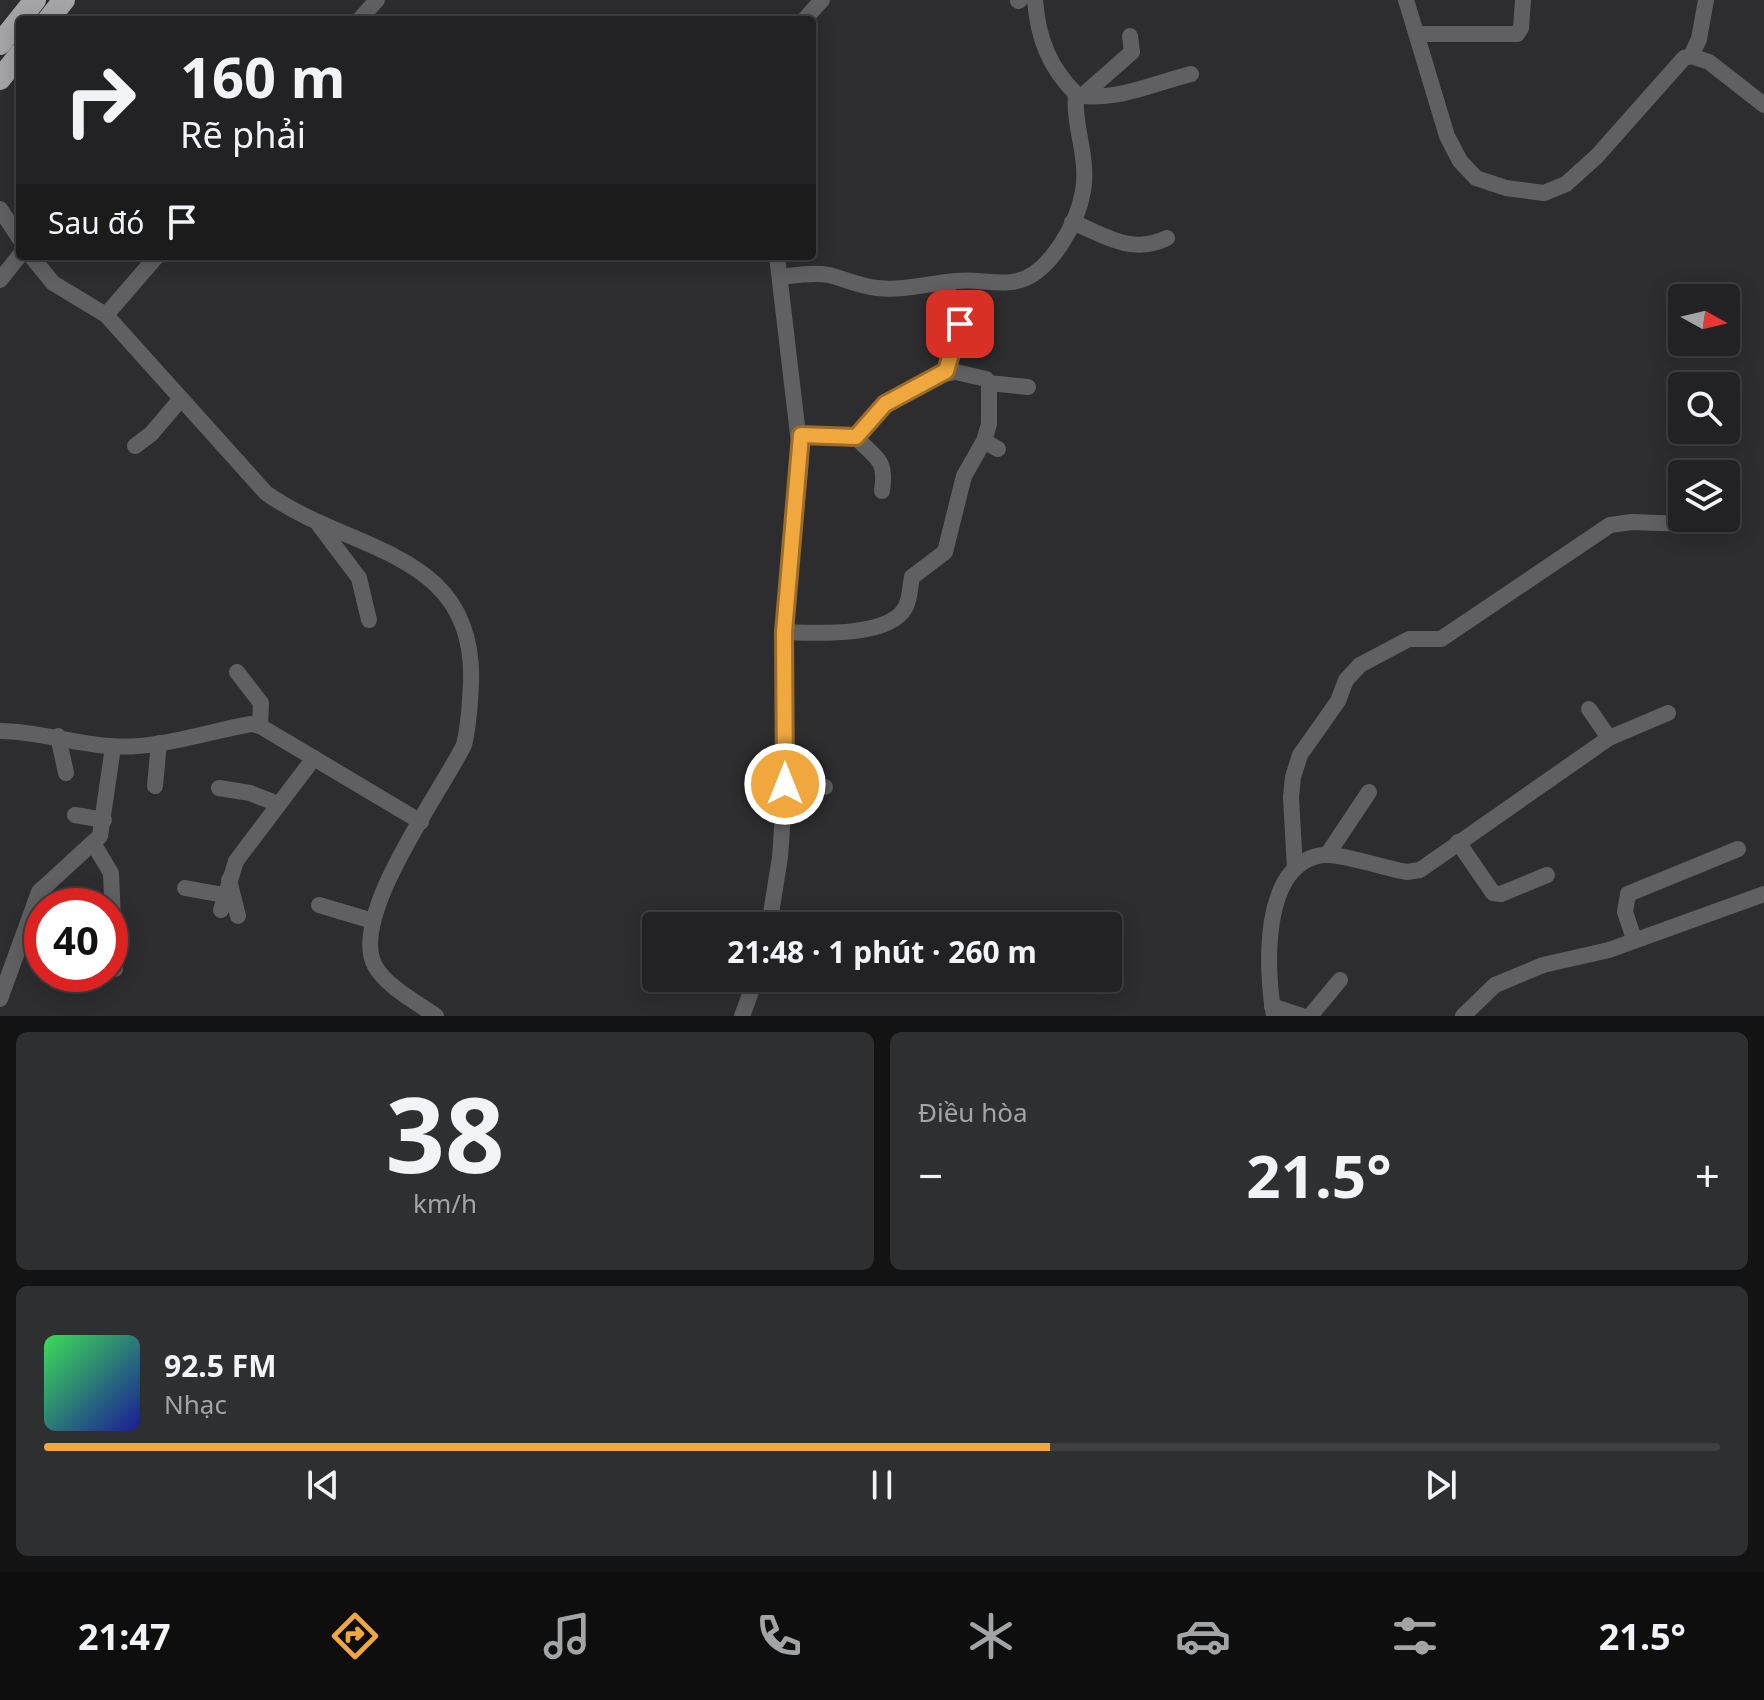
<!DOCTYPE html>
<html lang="vi">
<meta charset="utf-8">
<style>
body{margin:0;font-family:"Noto Sans",sans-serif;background:#2e2f31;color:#f1f3f6;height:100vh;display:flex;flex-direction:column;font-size:30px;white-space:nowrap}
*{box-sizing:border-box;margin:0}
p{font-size:26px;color:#a2a4a6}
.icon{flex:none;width:44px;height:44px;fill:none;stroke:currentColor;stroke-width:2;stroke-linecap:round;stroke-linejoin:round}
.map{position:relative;height:1016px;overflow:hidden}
.sheet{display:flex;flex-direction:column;gap:16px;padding:16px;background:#131314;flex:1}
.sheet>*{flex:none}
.top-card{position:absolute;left:16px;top:16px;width:800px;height:244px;border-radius:8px;box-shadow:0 4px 20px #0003,0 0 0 2px #3f3f41;background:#222224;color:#f1f3f6;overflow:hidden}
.needle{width:52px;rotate:98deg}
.buttons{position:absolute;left:1668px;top:284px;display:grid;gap:16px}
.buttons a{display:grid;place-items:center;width:72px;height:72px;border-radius:8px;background:#222224;box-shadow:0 4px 20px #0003,0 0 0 2px #3f3f41;font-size:40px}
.speed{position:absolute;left:24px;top:888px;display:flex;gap:16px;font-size:40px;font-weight:700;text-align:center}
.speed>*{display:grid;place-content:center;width:104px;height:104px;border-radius:50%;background:#222224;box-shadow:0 4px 20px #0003,0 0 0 2px #3f3f41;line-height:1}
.speed .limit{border:12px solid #d22;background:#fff;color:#111}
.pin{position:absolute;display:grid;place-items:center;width:68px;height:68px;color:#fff;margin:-34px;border-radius:16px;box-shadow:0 4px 12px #0006}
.me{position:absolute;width:88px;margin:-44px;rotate:0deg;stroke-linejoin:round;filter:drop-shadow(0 0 6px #0008)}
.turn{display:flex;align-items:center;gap:28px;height:168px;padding:0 32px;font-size:36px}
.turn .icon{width:104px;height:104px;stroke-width:2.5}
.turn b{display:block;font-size:56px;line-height:68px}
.then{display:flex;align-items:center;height:76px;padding:0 32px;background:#0003;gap:16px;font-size:30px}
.big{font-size:60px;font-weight:700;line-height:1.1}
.sheet .widget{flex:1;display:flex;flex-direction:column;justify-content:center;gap:12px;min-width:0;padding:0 28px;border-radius:12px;background:#2e2f31}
.sheet .dial{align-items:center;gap:0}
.dial b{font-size:104px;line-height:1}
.song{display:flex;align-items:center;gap:24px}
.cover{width:96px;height:96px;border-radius:12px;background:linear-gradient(135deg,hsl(130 70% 55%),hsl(240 70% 35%))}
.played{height:8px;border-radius:4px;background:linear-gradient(90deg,#efa73e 60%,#3f3f41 60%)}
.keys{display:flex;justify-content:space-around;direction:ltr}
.heat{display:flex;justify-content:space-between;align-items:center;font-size:44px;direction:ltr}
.sheet .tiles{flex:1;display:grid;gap:16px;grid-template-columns:1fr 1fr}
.widget:last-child{grid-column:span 2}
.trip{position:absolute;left:642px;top:912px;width:480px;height:80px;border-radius:8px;background:#222224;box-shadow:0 4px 20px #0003,0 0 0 2px #3f3f41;font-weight:700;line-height:80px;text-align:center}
.menu{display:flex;height:128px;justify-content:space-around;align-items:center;background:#0e0e0e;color:#a2a4a6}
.menu .icon{width:56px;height:56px}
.menu .on{color:#efa73e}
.menu b{font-size:36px;color:#f1f3f6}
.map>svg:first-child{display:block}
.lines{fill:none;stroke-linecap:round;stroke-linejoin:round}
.minor{stroke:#606062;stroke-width:16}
.highway{stroke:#a6a6a9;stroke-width:22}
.route-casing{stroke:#9b6d28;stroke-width:20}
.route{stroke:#efa73e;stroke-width:14}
</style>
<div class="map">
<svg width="1764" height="1016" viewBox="0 0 1764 1016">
<rect width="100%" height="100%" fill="#2d2d30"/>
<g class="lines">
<!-- minor -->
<g class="minor">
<path d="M1035,0C1038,38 1049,67 1076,94C1110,104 1158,82 1191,74"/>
<path d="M1406,0L1447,136L1460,161L1476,178L1506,188L1544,193L1566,184L1597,156L1684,58L1691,56L1699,39L1706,0"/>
<path d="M1018,1L1020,0"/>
<path d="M359,20L377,0"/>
<path d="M804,20L822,0"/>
<path d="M1417,34H1517L1521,28L1523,0"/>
<path d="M1691,56L1709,62L1764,105"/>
<path d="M1082,96L1132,52L1130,36"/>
<path d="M0,209L20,239"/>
<path d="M1072,222C1107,236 1131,255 1167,238"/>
<path d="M31,256L53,283L106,315L266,493C352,554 476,549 471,684C470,705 469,725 464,745C441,792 348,917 375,966C387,987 416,1002 436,1016"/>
<path d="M780,277C797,275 813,272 829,275C845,279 860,286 877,288C905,291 929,283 956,281C977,278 997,286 1017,281C1050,274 1078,222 1083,191C1089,157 1073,127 1076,94"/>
<path d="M0,280L20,255"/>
<path d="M945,283L960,324L946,371"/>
<path d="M106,315L157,256"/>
<path d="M989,383L1028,387"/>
<path d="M856,437C875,459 887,457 882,491"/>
<path d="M984,441L998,449"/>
<path d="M135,446L151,434L180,400"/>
<path d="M319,525L359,578L369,620"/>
<path d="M784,632C813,633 888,638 905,608C910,601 910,586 912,577L945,552L964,476L984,441L989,424V383L986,379L956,372L934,376L885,404L856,437L801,435"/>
<path d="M237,672L261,703L260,726"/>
<path d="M1589,709L1609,738"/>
<path d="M0,731C38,731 73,744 110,746C156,750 205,732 251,724L260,726L421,822"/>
<path d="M58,736L66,773"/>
<path d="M785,784L825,787"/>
<path d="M155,786L159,743"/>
<path d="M219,788L250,793L278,804"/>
<path d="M75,815L104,820"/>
<path d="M1458,842L1493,893L1501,894L1547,875"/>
<path d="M93,843L111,873L115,969"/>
<path d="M1327,855L1369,792"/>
<path d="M1295,869L1291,797L1293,777L1300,755L1338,701L1346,680L1360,665L1409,639H1441L1610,525L1632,522L1717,525"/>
<path d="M229,880L238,916"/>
<path d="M185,888L224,895"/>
<path d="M319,905L373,921"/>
<path d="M221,910L236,861L314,758"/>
<path d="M769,926L780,857L785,784L784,632L801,460L777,256"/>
<path d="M1634,939L1625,912L1628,894L1738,849"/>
<path d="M0,999L39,892L100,836L113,747"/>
<path d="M1272,1006L1302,1016"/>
<path d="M742,1016L756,978"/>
<path d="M1274,1016C1266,972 1260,863 1323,855C1339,853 1388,869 1407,872L1420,870L1609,738L1668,713"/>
<path d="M1310,1016L1340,980"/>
<path d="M1463,1016L1495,985L1543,965L1609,950L1764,894"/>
</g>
<!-- highway -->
<g class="highway">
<path d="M48,20L64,0"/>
<path d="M0,44L35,0"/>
<path d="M0,79L20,54"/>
</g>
</g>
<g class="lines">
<!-- route casing -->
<g class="route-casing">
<path id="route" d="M785,784L784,632L801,435L856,437L885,404L946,371L960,324"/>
</g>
<!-- route -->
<use href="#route" class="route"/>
</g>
</svg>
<div class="buttons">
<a><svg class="needle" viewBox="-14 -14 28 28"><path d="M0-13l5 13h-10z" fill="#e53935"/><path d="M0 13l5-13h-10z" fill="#a2a4a6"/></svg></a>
<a><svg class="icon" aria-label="search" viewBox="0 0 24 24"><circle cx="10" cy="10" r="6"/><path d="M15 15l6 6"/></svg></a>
<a><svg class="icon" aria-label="layers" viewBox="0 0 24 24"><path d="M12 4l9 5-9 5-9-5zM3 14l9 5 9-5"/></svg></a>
</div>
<div class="speed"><div class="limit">40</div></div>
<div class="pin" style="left:960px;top:324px;background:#d93025"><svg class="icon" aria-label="arrive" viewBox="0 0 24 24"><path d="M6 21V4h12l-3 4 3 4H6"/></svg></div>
<svg class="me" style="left:785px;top:784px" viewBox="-20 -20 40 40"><circle r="17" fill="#efa73e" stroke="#fff" stroke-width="3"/><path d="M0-11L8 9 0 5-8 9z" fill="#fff"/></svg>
<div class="trip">21:48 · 1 phút · 260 m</div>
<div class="top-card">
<div class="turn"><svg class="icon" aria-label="right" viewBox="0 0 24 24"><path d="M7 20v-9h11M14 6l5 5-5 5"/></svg><div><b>160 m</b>Rẽ phải</div></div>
<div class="then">Sau đó<svg class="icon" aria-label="arrive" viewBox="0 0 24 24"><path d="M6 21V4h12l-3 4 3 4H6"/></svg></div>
</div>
</div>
<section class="sheet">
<div class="tiles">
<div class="widget dial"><b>38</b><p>km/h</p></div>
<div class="widget"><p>Điều hòa</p>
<div class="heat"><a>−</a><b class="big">21.5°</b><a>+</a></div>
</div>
<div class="widget">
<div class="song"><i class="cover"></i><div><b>92.5 FM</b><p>Nhạc</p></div></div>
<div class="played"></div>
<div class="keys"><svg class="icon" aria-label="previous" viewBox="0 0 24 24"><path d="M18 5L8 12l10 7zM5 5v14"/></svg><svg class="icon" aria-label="pause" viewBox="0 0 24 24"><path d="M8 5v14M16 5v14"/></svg><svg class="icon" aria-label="next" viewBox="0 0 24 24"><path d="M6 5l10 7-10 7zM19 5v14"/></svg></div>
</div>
</div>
</section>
<nav class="menu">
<b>21:47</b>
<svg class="icon on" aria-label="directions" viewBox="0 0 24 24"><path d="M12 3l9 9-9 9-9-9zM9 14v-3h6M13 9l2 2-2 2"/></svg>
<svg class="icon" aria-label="music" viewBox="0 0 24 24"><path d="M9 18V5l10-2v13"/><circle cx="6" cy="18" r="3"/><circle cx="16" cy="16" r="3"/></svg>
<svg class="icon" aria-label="phone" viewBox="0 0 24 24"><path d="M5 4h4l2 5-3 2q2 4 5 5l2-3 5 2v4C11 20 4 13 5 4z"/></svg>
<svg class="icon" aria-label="climate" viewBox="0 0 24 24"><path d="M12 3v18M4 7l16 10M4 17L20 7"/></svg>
<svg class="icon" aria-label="car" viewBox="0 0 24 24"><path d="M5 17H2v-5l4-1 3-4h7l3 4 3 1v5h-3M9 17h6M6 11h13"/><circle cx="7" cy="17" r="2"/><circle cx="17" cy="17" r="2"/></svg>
<svg class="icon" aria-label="filters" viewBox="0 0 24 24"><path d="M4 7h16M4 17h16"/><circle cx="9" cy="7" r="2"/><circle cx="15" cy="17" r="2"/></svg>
<b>21.5°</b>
</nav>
